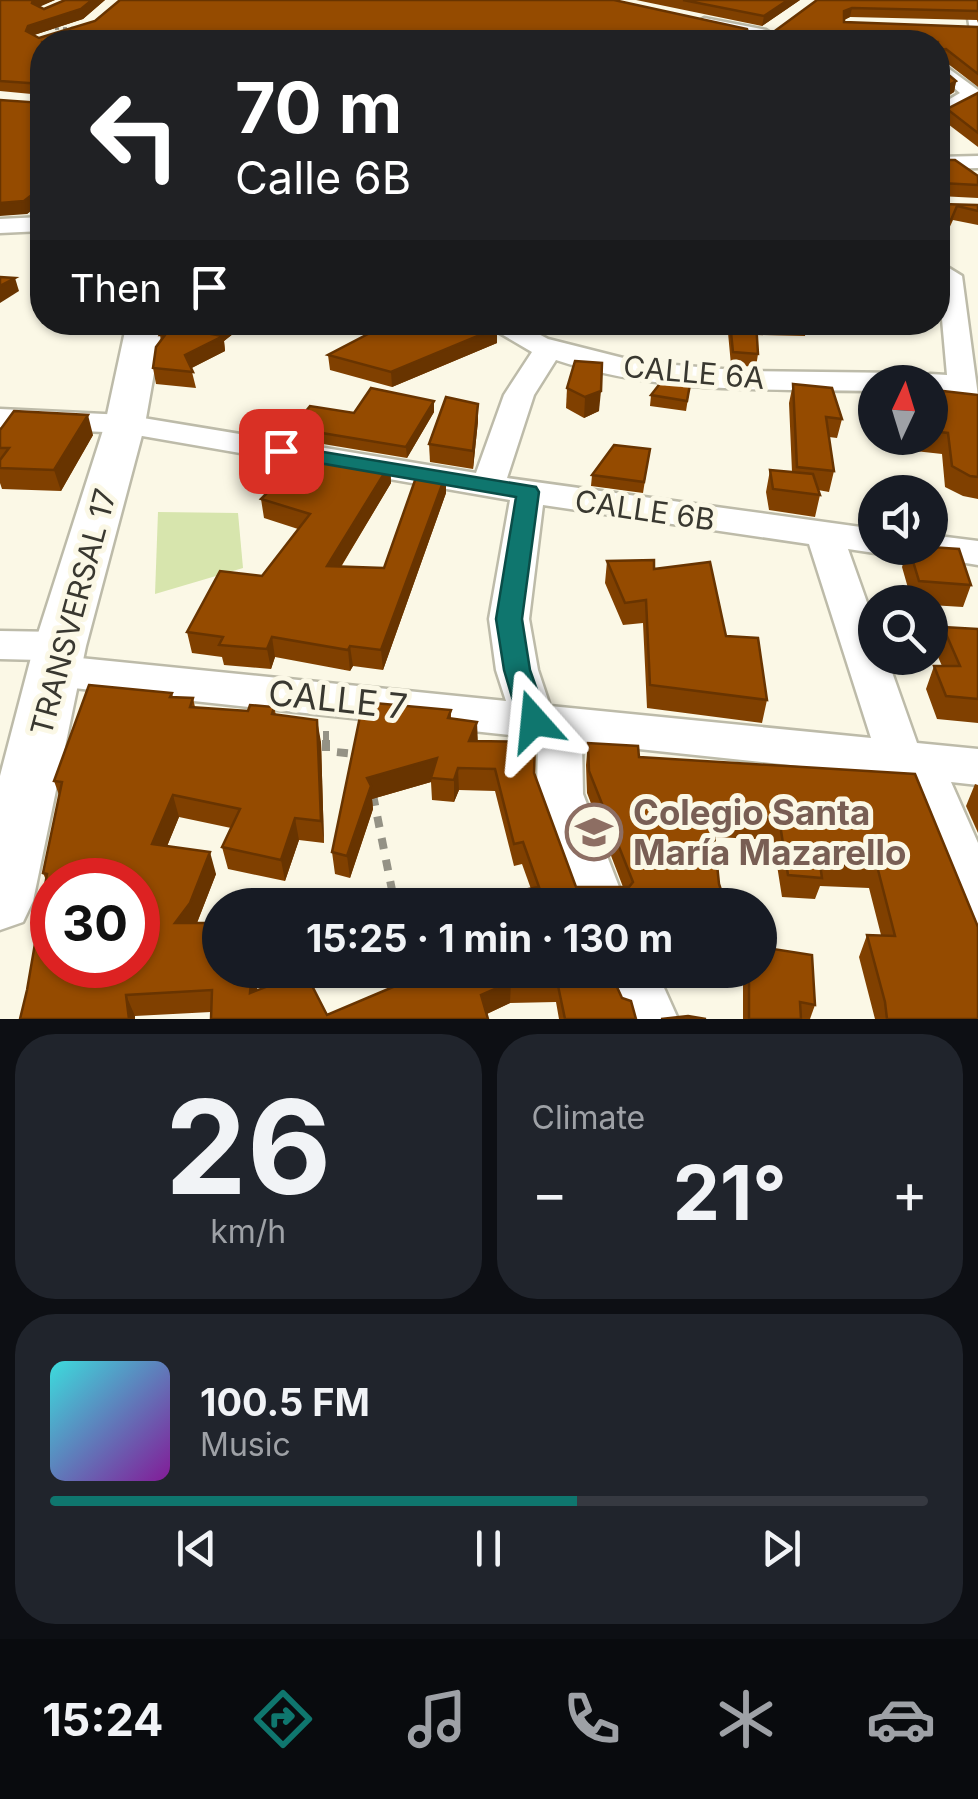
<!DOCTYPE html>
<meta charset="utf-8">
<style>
body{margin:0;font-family:Inter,sans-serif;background:#20242c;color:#f1f3f6;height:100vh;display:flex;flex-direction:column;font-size:38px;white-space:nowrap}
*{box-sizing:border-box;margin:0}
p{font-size:32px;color:#9ea1a6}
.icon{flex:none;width:55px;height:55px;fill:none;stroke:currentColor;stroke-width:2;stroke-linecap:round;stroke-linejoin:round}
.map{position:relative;height:1019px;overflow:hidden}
.panel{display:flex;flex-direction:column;gap:15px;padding:15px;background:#0d0f14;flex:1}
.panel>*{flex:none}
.top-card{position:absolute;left:30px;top:30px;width:920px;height:305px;border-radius:40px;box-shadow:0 2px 8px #0004;background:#202124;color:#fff;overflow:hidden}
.needle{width:65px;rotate:4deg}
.controls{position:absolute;left:858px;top:365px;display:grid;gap:20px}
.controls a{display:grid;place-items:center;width:90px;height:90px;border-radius:50%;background:#171b24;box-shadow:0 2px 8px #0004;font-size:50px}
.speed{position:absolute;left:30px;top:858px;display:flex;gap:20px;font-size:50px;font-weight:700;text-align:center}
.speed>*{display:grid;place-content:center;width:130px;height:130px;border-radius:50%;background:#171b24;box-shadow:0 2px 8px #0004;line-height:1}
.speed .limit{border:15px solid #d22;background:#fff;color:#111}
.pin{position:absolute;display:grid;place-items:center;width:85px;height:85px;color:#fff;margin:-42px;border-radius:20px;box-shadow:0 5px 15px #0006}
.me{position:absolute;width:110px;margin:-55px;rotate:342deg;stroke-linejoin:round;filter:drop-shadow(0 0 8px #0008)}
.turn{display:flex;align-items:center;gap:35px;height:210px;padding:0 40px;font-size:45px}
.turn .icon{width:130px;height:130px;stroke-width:2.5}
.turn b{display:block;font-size:70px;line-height:85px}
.then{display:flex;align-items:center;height:95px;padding:0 40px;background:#0003;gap:20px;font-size:38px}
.big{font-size:75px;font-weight:700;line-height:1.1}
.panel .tile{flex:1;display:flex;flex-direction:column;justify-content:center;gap:15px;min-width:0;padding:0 35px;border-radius:40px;background:#20242c}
.panel .dial{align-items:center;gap:0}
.dial b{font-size:130px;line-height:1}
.song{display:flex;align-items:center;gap:30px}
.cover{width:120px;height:120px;border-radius:15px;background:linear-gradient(135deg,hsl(180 70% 55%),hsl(290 70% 35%))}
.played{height:10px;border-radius:5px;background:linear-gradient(90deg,#0f766e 60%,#363941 60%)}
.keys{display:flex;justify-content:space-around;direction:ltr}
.heat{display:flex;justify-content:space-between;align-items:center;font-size:55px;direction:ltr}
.panel .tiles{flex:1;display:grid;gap:15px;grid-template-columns:1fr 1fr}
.tile:last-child{grid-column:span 2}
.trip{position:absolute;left:202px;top:888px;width:575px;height:100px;border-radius:50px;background:#171b24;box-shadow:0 2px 8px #0004;font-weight:700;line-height:100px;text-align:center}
.tab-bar{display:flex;height:160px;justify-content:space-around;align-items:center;background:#090b0e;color:#9ea1a6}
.tab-bar .icon{width:70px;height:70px}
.tab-bar .selected{color:#0f766e}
.tab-bar b{font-size:45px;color:#f1f3f6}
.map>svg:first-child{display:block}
.green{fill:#d7e5ad}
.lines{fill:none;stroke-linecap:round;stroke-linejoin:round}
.minor-casing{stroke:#bdbba9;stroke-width:5}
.major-casing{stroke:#bdbba9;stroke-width:5}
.path-far2{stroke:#949285;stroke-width:2.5;stroke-dasharray:4 4;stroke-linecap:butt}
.path-far1{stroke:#949285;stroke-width:6;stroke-dasharray:9 9;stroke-linecap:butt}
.path{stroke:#949285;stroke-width:8;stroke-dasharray:11 11;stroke-linecap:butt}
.minor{fill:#fff;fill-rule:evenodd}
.major{fill:#fff;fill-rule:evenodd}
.wall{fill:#804000}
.shaded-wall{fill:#683400}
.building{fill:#954b00;stroke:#683400;stroke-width:2.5;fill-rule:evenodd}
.route{fill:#0f766e;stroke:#0a4d48;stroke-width:2.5}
.labels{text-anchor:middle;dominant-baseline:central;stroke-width:10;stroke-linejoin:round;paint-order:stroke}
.street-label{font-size:30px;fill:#393830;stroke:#fbf8e6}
.near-street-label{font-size:35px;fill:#393830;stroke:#fbf8e6}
.near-education-label{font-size:35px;font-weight:bold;fill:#785e54;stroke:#fbf8e6;text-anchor:start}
</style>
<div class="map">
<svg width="978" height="1019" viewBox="0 0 978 1019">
<rect width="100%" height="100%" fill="#fbf8e6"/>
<!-- green -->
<path class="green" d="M158,512L238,513L243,568L155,594Z"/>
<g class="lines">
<!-- minor casing -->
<g class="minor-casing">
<g id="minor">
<path d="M965,0H978V35L970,30Z"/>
<path d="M704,18L766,30L774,35L766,40L699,26L696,23Z"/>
<path d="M941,63L978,90V98L938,120V106L960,93L938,74V64Z"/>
<path d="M978,156V168L938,169V157Z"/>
<path d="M42,217V231L0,233V219Z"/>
<path d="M949,268L962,276L978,396L930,392V382H875V391C768,389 658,394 556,360L534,395L507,478L875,529V548L888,549L875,553L848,549L875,625V658H887L917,743L978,749V785L951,782L978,843V924L960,917L903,777L582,743L583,794L626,905H574L537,794L538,738L55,686L40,682L34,671L41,660L0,659V631L60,632L74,636L80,646L70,657L506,701L496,670L489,619L510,500L125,433L0,427V409L125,415L476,473L504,395L532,352L481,322H516L548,339L639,362L746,371L902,373L916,381L930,374L947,375L938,274ZM543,505L809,544L871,738L550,706L538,670L529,619Z"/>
<path d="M930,535L978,541V565L917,555L912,548H930Z"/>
<path d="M601,970H656L678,1019H622Z"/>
</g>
</g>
<!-- major casing -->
<g class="major-casing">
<path id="major" d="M127,322H163L145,424L86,646L33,901L23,922L0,930V776L34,646L105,424Z"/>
</g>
<!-- path-far2 -->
<path class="path-far2" d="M47,29L74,28"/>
<!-- path-far1 -->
<path class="path-far1" d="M326,731V742"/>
<!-- path -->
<g class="path">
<path d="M326,740V751L355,754"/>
<path d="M373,795L395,905"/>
<path d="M406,970L410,987"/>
</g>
<!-- minor -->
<use href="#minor" class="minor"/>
<!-- major -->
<use href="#major" class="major"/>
</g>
<!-- wall -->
<g class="wall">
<path d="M0,0H55L39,6L44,9L65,0H105L83,19L34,35L39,38L768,36L817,0H978V23L977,20L850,17L844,20V22L978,27V87L943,60H939L938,66L956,81L954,92L938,102L42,42V202L27,214L42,95L0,91Z"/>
<path d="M636,0H800L762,26Z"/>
<path d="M978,93V147L944,121L947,109Z"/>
<path d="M938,155L941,160L978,176V198L939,196L938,201L941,204L978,205V225L953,220L947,233L938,232Z"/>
<path d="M169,322H248L224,341L225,351L191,368L196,388L156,384L153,368L161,340L160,335Z"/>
<path d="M376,322H494L497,343L392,387L330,370L328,355L378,329L377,328Z"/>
<path d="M727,322H807L805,336L757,335L758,354L756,367L731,365Z"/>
<path d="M575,361L599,411L584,418L566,408L567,388Z"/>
<path d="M691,379L686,411L650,406L651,395Z"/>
<path d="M793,384L842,419L837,438L829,437L834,471L829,492L818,490L820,495L815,517L769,510L766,492L770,470L792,472L789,403Z"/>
<path d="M943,391L978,395V499L963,496L945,487L942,454L888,448L883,438H930V407H938Z"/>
<path d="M434,412L407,458L293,439L292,428L354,413Z"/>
<path d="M478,421L473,469L430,462L429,444Z"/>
<path d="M0,430L93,435L61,491L2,489L0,483Z"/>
<path d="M650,449L643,493L591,486L592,475Z"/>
<path d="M390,464L391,483L341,567L384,568L446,474V493L383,670L353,666L350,671L275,657L271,669L224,665L222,657L192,653L187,632L262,576L298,529L264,518L261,499L266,495L249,489L246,470Z"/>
<path d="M908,548H930L971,585L963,607L930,605V602H912L902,567Z"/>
<path d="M607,561L654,569L726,636L767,700L762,723L647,708L643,623L623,625L605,583Z"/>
<path d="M943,627L978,629V723L937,719L926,689L934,666H942L935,650Z"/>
<path d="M172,693L173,697L193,698L195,707L248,711L274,707L276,715L321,742L324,843L299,840L285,881L228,869L222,847L231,828L179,817L167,846L216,874L197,923L220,970H258L257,990L327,1015L416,977L415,970H562L565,980L622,998L636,1019H559L556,1002L510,1003L487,1014L488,1019L211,1012L135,1016L27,990L46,880L43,873L59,795L54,781Z"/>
<path d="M363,702L451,710V719L478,742L534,773L576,887H623L587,793L586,765L588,743L639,757L915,774L978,1019H875L859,957L867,935H881L869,888L820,886L815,899L782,897L773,840L715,837L719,884L726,905H462V902L531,889L522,864L514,866L495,791L459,790L454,802L432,800L431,782L372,799L373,809L350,878L335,874L332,852Z"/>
<path d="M975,784L978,785V833L966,806Z"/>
<path d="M743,970H760L815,1005L810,1019H743Z"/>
</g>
<!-- shaded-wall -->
<g class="shaded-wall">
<path d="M33,0H55L37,8L32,3Z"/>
<path d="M92,0H105L83,19L31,36L26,31L28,26Z"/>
<path d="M788,0H800L762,26L764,16Z"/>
<path d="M852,8L850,17L842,21L844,11Z"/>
<path d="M946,49L943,60H938L939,50Z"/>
<path d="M956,81L954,92L938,102L939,91Z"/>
<path d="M42,187V202L27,214L0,216V203Z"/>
<path d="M15,278L19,291L0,303V286Z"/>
<path d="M226,322H248L224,341L225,351L188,370L185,355Z"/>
<path d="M490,322H494V328H497V343L392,387L391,372Z"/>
<path d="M601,391L599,411L584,418L585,397Z"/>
<path d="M434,401V412L407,458L406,447Z"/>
<path d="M478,404V421L473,469V451Z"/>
<path d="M88,415L93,435L61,491L54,470Z"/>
<path d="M390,464L391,483L329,586L327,566Z"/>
<path d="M446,474V493L383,670L381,650Z"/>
<path d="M272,637L275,657L271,669L267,649Z"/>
<path d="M350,646L353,666L350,671L348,650Z"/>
<path d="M317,720L321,742L324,843L321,821Z"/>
<path d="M477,722L478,744L469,741Z"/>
<path d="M437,758L431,782L372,799L373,809L350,878L347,856L367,778Z"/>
<path d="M458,768L459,790L454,802V780Z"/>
<path d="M173,795L179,817L159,866L152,844Z"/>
<path d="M295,818L299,840L285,881L281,860Z"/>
<path d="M210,852L216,874L196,925L175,923Z"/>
<path d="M252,970H258L256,1014L250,993Z"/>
<path d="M511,982L510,1003L482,1016L481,995Z"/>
<path d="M126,995L135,1016V1019H129Z"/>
</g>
<!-- building -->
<g class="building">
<path d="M0,0H33L32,3L44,9L65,0H92L81,9L28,26L26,31L39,38L95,21L120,0H614L747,29L749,36H768L817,0H978V11L852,8L844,11V22L978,27V74L946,49L939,50L938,66L956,81L939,91L938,99V42H42V187L24,201L0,203V100L42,103V84L0,81Z"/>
<path d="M683,0H788L764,16Z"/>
<path d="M978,93V133L947,109Z"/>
<path d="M938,155L941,160H955L978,176V185L941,183L938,201L941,204L978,205V211L957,206L951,220L938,219Z"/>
<path d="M0,277L15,278L0,286Z"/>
<path d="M169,322H226L211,334L223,336L185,355L193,372L153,368L156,347L165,335H160Z"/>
<path d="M490,322L489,323L497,328L391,372L328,355L391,322Z"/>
<path d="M730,322H756L758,354L733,352Z"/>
<path d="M575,361L602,363L601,391L585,397L567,388Z"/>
<path d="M665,377L691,379L687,401L651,395Z"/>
<path d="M793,384L832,388L842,419L826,417L834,471L797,467Z"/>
<path d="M371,388L434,401L406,447L292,428L310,406L354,413Z"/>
<path d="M943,391L978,395V477L970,476L952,466L948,433L930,431V407L945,408Z"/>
<path d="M446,397L478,404L473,451L429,444Z"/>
<path d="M14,411L88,415L54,470L0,468V460L9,448H0V430Z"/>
<path d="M276,445L390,464L327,566L384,568L419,469L446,474L381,650L350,646L348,650L272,637L267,649L219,645L223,637L187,632L220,571L262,576L310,514L261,499L279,481L246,470Z"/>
<path d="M614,445L650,449L644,482L592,475Z"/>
<path d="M770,470L813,474L820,495L773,489Z"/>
<path d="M930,547L959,549L971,585L919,581L909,548Z"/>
<path d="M654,560V569L710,562L726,636L758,638L767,700L650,685L646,600L625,603L607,561Z"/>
<path d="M943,627L978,629V699L946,696L934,666H960Z"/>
<path d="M89,685L172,693L170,697L193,698L190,707L248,711L250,705L274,707L272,714L317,720L321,821L295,818L281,860L222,847L240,809L173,795L152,844L210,852L190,903L175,923H220V970H252L250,993L305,972L327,1015L419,976L416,970H562L565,980L511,982L481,995L488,1019H211L212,990L126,995L129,1019H20L27,990L47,874L43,873L62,782L54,781ZM52,880H138V965H52Z"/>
<path d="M363,702L451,710L448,718L477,722L469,741L535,742L534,773L576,887H629L633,882L589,771L588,743L638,746L639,757L915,774L978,927V1019H887L885,1002L867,935L895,936L877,866L820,864L822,878L788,875L779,818L712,815L719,884L726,905H463L462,902L539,887L523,842L514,844L495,769L458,768L454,780L431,778L437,758L367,778L371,786L347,856L332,852Z"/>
<path d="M760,947L812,955L815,1005L800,1002L801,1019H749V970H760Z"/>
<path d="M611,974L622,998L631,1001L636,1019H565L557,981Z"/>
<path d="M688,1016L706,1019H661Z"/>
</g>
<!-- route -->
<path class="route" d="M281,445L536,487L539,492L522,619L530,670L548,721L544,728L534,732L523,728L519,721L504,670L496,619L516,497L273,455L270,451L273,447Z"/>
<!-- icons -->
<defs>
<g id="school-ring" transform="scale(2.875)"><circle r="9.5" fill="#fbf8e6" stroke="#8d6e63" stroke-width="1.5"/><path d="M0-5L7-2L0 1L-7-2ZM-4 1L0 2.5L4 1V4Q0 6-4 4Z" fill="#8d6e63"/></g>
</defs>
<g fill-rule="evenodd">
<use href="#school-ring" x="594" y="832"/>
</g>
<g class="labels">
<!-- street labels -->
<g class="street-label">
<text transform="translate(694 372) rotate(5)">CALLE 6A</text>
<text transform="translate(645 510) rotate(8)">CALLE 6B</text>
<text transform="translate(73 612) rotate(-75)">TRANSVERSAL 17</text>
</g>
<!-- near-street labels -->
<g class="near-street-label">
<text transform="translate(338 699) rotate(6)">CALLE 7</text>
</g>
<!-- near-education labels -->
<g class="near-education-label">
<text x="633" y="812">Colegio Santa<tspan x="633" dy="40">María Mazarello</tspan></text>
</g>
</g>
</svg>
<div class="controls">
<a><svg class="needle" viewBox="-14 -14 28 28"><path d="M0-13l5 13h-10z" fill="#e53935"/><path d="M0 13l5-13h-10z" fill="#9ea1a6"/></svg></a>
<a><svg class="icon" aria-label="sound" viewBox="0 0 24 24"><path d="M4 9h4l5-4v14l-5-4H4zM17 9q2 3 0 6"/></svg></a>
<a><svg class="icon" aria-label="search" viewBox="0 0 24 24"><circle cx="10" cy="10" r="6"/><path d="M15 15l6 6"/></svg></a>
</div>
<div class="speed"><div class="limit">30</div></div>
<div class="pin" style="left:281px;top:451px;background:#d93025"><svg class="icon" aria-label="arrive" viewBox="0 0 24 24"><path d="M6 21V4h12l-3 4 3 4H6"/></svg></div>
<svg class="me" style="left:534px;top:721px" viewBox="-20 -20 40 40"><path d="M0-17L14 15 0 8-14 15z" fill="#0f766e" stroke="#fff" stroke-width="4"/></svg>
<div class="trip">15:25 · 1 min · 130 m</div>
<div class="top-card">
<div class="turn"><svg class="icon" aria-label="left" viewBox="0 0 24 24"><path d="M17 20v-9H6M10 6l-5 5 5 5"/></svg><div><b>70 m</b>Calle 6B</div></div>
<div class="then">Then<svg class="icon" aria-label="arrive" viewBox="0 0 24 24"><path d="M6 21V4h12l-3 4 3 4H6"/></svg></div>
</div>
</div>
<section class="panel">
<div class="tiles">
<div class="tile dial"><b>26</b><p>km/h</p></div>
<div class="tile"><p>Climate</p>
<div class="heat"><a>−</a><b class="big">21°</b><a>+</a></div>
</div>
<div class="tile">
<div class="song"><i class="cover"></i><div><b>100.5 FM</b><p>Music</p></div></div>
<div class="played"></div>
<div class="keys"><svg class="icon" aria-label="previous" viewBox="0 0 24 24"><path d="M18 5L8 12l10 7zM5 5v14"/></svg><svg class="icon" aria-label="pause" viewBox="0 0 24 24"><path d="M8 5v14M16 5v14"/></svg><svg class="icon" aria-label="next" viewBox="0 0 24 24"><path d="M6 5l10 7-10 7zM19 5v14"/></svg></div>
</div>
</div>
</section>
<nav class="tab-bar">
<b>15:24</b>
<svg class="icon selected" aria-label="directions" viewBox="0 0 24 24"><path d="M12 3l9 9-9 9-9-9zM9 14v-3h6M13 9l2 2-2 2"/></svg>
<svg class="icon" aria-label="music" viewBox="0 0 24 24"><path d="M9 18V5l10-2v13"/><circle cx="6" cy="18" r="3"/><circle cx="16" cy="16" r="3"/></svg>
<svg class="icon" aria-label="phone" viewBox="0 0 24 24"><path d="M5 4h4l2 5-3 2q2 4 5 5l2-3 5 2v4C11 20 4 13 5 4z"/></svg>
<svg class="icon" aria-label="climate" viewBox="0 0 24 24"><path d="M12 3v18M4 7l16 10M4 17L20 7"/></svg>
<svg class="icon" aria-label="car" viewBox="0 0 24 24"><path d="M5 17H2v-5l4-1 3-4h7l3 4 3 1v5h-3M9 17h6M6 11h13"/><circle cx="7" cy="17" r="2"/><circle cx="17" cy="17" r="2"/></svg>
</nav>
